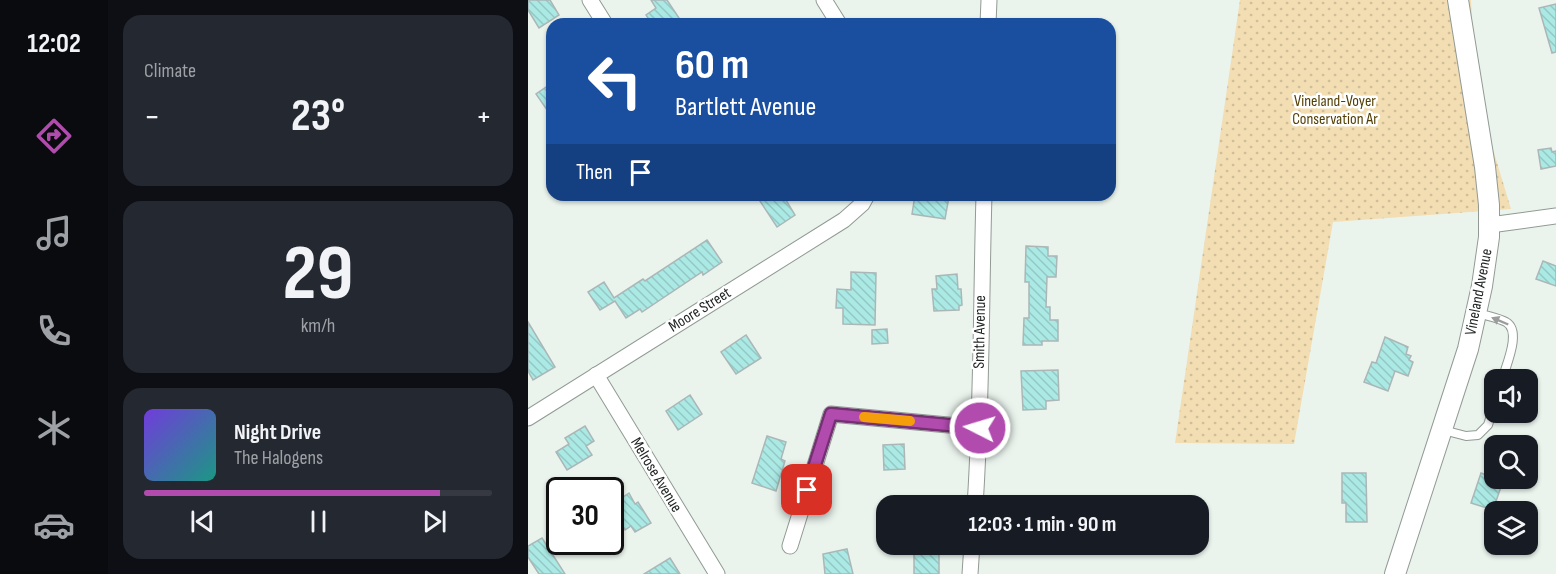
<!DOCTYPE html>
<meta charset="utf-8">
<style>
body{margin:0;font-family:"Sofia Sans Condensed",sans-serif;background:#242831;color:#f1f3f6;height:100vh;display:flex;flex-direction:column;font-size:22px;white-space:nowrap}
*{box-sizing:border-box;margin:0}
p{font-size:20px;color:#9ea1a6}
.icon{flex:none;width:33px;height:33px;fill:none;stroke:currentColor;stroke-width:2;stroke-linecap:round;stroke-linejoin:round}
.map{position:relative;flex:1;overflow:hidden}
.panel{display:flex;flex-direction:column;gap:15px;padding:15px;background:#0d0f14;width:420px}
.panel>*{flex:none}
.guide{position:absolute;left:18px;top:18px;width:570px;height:183px;border-radius:18px;box-shadow:0 2px 4px #0004;background:#1a4fa0;color:#fff;overflow:hidden}
.fabs{position:absolute;left:956px;top:369px;display:grid;gap:12px}
.fabs a{display:grid;place-items:center;width:54px;height:54px;border-radius:12px;background:#171b24;box-shadow:0 2px 4px #0004;font-size:30px}
.speed{position:absolute;left:18px;top:477px;display:flex;gap:12px;font-size:30px;font-weight:700;text-align:center}
.speed>*{display:grid;place-content:center;width:78px;height:78px;border-radius:50%;background:#171b24;box-shadow:0 2px 4px #0004;line-height:1}
.speed .limit{border:3px solid #111;border-radius:9px;background:#fff;color:#111}
.pin{position:absolute;display:grid;place-items:center;width:51px;height:51px;color:#fff;margin:-26px;border-radius:12px;box-shadow:0 3px 9px #0006}
.me{position:absolute;width:66px;margin:-33px;rotate:275deg;stroke-linejoin:round;filter:drop-shadow(0 0 4px #0008)}
.turn{display:flex;align-items:center;gap:21px;height:126px;padding:0 30px;font-size:27px}
.turn .icon{width:78px;height:78px;stroke-width:2.5}
.turn b{display:block;font-size:42px;line-height:51px}
.then{display:flex;align-items:center;height:57px;padding:0 30px;background:#0003;gap:12px;font-size:22px}
.big{font-size:45px;font-weight:700;line-height:1.1}
.panel .widget{flex:1;display:flex;flex-direction:column;justify-content:center;gap:9px;min-width:0;padding:0 21px;border-radius:18px;background:#242831}
.panel .dial{align-items:center;gap:0}
.dial b{font-size:78px;line-height:1}
.song{display:flex;align-items:center;gap:18px}
.cover{width:72px;height:72px;border-radius:9px;background:linear-gradient(135deg,hsl(260 70% 55%),hsl(170 70% 35%))}
.played{height:6px;border-radius:3px;background:linear-gradient(90deg,#b14bae 85%,#363941 85%)}
.keys{display:flex;justify-content:space-around;direction:ltr}
.heat{display:flex;justify-content:space-between;align-items:center;font-size:33px;direction:ltr}
.trip{position:absolute;left:348px;top:495px;width:333px;height:60px;border-radius:18px;background:#171b24;box-shadow:0 2px 4px #0004;font-weight:700;line-height:60px;text-align:center}
main{display:flex;flex:1;min-height:0}
.dock{display:flex;flex-direction:column;width:108px;justify-content:space-around;align-items:center;background:#090b0e;color:#9ea1a6}
.dock .icon{width:42px;height:42px}
.dock .selected{color:#b14bae}
.dock b{font-size:27px;color:#f1f3f6}
.map>svg:first-child{display:block}
.park{fill:url(#park-dots)}
.building{fill:url(#building-back-hatch);stroke:#abb7b6;stroke-width:1.5}
.lines{fill:none;stroke-linecap:round;stroke-linejoin:round}
.service-casing{stroke:#919a94;stroke-width:10}
.minor-casing{stroke:#919a94;stroke-width:17}
.tertiary-casing{stroke:#919a94;stroke-width:22}
.service{stroke:#fff;stroke-width:8}
.minor{stroke:#fff;stroke-width:15}
.tertiary{stroke:#fff;stroke-width:20}
.oneway{fill:#9b9d9c}
.route-casing{stroke:#733171;stroke-width:15}
.route{stroke:#b14bae;stroke-width:10}
.slow{stroke:#f59e0b;stroke-width:10}
.labels{text-anchor:middle;dominant-baseline:central;stroke-width:5;stroke-linejoin:round;paint-order:stroke}
.park-label{font-size:16px;fill:#533f05;stroke:#fff}
.street-label{font-size:16px;fill:#212523;stroke:#fff}
</style>
<main>
<nav class="dock">
<b>12:02</b>
<svg class="icon selected" aria-label="directions" viewBox="0 0 24 24"><path d="M12 3l9 9-9 9-9-9zM9 14v-3h6M13 9l2 2-2 2"/></svg>
<svg class="icon" aria-label="music" viewBox="0 0 24 24"><path d="M9 18V5l10-2v13"/><circle cx="6" cy="18" r="3"/><circle cx="16" cy="16" r="3"/></svg>
<svg class="icon" aria-label="phone" viewBox="0 0 24 24"><path d="M5 4h4l2 5-3 2q2 4 5 5l2-3 5 2v4C11 20 4 13 5 4z"/></svg>
<svg class="icon" aria-label="climate" viewBox="0 0 24 24"><path d="M12 3v18M4 7l16 10M4 17L20 7"/></svg>
<svg class="icon" aria-label="car" viewBox="0 0 24 24"><path d="M5 17H2v-5l4-1 3-4h7l3 4 3 1v5h-3M9 17h6M6 11h13"/><circle cx="7" cy="17" r="2"/><circle cx="17" cy="17" r="2"/></svg>
</nav>
<section class="panel">
<div class="widget"><p>Climate</p>
<div class="heat"><a>−</a><b class="big">23°</b><a>+</a></div>
</div>
<div class="widget dial"><b>29</b><p>km/h</p></div>
<div class="widget">
<div class="song"><i class="cover"></i><div><b>Night Drive</b><p>The Halogens</p></div></div>
<div class="played"></div>
<div class="keys"><svg class="icon" aria-label="previous" viewBox="0 0 24 24"><path d="M18 5L8 12l10 7zM5 5v14"/></svg><svg class="icon" aria-label="pause" viewBox="0 0 24 24"><path d="M8 5v14M16 5v14"/></svg><svg class="icon" aria-label="next" viewBox="0 0 24 24"><path d="M6 5l10 7-10 7zM19 5v14"/></svg></div>
</div>
</section>
<div class="map">
<svg width="1028" height="574" viewBox="0 0 1028 574">
<defs>
<pattern id="park-dots" width="8" height="8" patternUnits="userSpaceOnUse" patternTransform="scale(1.5)"><rect width="8" height="8" fill="#f2deb2"/><path d="M2 2h.1M6 6h.1" fill="none" stroke="#cfbe99" stroke-width="1.8" stroke-linecap="round"/></pattern>
<pattern id="building-back-hatch" width="6" height="6" patternUnits="userSpaceOnUse" patternTransform="scale(1.5)"><rect width="6" height="6" fill="#abe9e5"/><path d="M-1 5l2 2M0 0l6 6M5-1l2 2" fill="none" stroke="#93c8c4"/></pattern>
</defs>
<rect width="100%" height="100%" fill="#eaf4ed"/>
<!-- park -->
<path class="park" d="M712,0H943L948,93L983,209L805,222L766,444L647,443Z"/>
<!-- building -->
<g class="building">
<path d="M0,0H22L31,15L11,28L0,10Z"/>
<path d="M123,0H139L155,24H124L118,15L128,8Z"/>
<path d="M1028,4V52L1024,53L1011,8Z"/>
<path d="M24,83V117L8,94Z"/>
<path d="M1023,148L1024,152L1028,151V166L1013,169L1010,150Z"/>
<path d="M228,195H255L267,215L249,227Z"/>
<path d="M387,195L421,197L417,219L384,214Z"/>
<path d="M179,240L194,262L175,275L174,272L114,312L112,309L98,318L87,301L72,310L60,292L76,282L86,298L115,279L117,281Z"/>
<path d="M498,246L520,247V256H529L528,277H519L518,307H522V320H530V341H514V345H495L496,318H501V282H497Z"/>
<path d="M1015,261L1028,266V286L1008,279Z"/>
<path d="M323,272L348,273L347,325L315,324V308H308L309,289L323,290Z"/>
<path d="M429,274L430,289H433L434,305L431,306V310L406,311L404,289H409L408,276Z"/>
<path d="M0,322L27,367L5,380L0,371Z"/>
<path d="M359,329L360,343L344,344V330Z"/>
<path d="M218,335L233,358L208,374L193,352Z"/>
<path d="M857,337L880,347L878,354L883,356L881,360L885,362L880,376L867,371L860,391L836,382L844,362L848,363Z"/>
<path d="M530,370L531,400L518,401V409L495,410L493,371Z"/>
<path d="M162,395L174,414L150,430L138,411Z"/>
<path d="M57,426L66,441L58,446L64,455L39,470L28,452L41,444L37,438Z"/>
<path d="M239,436L258,442L253,459L257,461L248,491L224,483Z"/>
<path d="M376,444L377,469L356,470L355,445Z"/>
<path d="M814,473H838L839,522H818V503H814Z"/>
<path d="M953,473L975,481L965,510L943,503Z"/>
<path d="M101,493L107,504L110,502L123,523L107,532L103,526L97,530L82,506Z"/>
<path d="M14,538L37,574H11L0,557V546Z"/>
<rect x="386" y="544" width="25" height="30"/>
<path d="M319,549L325,574H297L295,554Z"/>
<path d="M142,558L152,574H116Z"/>
</g>
<g class="lines">
<!-- service casing -->
<g class="service-casing">
<g id="service">
<path d="M950,313C959,316 970,318 978,322C994,331 978,365 974,380"/>
<path d="M915,430L938,436L950,435L960,425L966,406"/>
</g>
</g>
<!-- minor casing -->
<g class="minor-casing">
<g id="minor">
<path d="M62,0L77,24"/>
<path d="M296,0L311,24"/>
<path d="M460,24L461,0"/>
<path d="M962,225L1028,216"/>
<path d="M68,375L189,574"/>
<path d="M0,418L316,220L334,204L339,195"/>
<path d="M447,506C454,402 453,299 456,195"/>
<path d="M262,546L303,414L452,428"/>
<path d="M442,574L444,544"/>
</g>
</g>
<!-- tertiary casing -->
<g class="tertiary-casing">
<path id="tertiary" d="M867,574L940,349L954,286L961,237V205L957,167L930,0"/>
</g>
<!-- service -->
<use href="#service" class="service"/>
<!-- minor -->
<use href="#minor" class="minor"/>
<!-- tertiary -->
<use href="#tertiary" class="tertiary"/>
</g>
<!-- one-way arrows -->
<defs><path id="oneway-solid" d="M-6-.8H1V-3.2L6.5 0L1 3.2V.8H-6Z" transform="scale(1.5)"/></defs>
<use class="oneway" href="#oneway-solid" transform="translate(972 321) rotate(-157)"/>
<g class="lines">
<!-- route casing -->
<g class="route-casing">
<path id="route" d="M279,490L303,414L452,428"/>
</g>
<!-- route -->
<use href="#route" class="route"/>
<!-- slow -->
<path class="slow" d="M336,417L382,421"/>
</g>
<g class="labels">
<!-- park labels -->
<g class="park-label">
<text x="807" y="101">Vineland-Voyer<tspan x="807" dy="18">Conservation Ar</tspan></text>
</g>
<!-- street labels -->
<g class="street-label">
<text transform="translate(951 292) rotate(-79)">Vineland Avenue</text>
<text transform="translate(172 310) rotate(-32)">Moore Street</text>
<text transform="translate(452 332) rotate(-89)">Smith Avenue</text>
<text transform="translate(128 475) rotate(59)">Melrose Avenue</text>
</g>
</g>
</svg>
<div class="fabs">
<a><svg class="icon" aria-label="sound" viewBox="0 0 24 24"><path d="M4 9h4l5-4v14l-5-4H4zM17 9q2 3 0 6"/></svg></a>
<a><svg class="icon" aria-label="search" viewBox="0 0 24 24"><circle cx="10" cy="10" r="6"/><path d="M15 15l6 6"/></svg></a>
<a><svg class="icon" aria-label="layers" viewBox="0 0 24 24"><path d="M12 4l9 5-9 5-9-5zM3 14l9 5 9-5"/></svg></a>
</div>
<div class="speed"><div class="limit">30</div></div>
<div class="pin" style="left:279px;top:490px;background:#d93025"><svg class="icon" aria-label="arrive" viewBox="0 0 24 24"><path d="M6 21V4h12l-3 4 3 4H6"/></svg></div>
<svg class="me" style="left:452px;top:428px" viewBox="-20 -20 40 40"><circle r="17" fill="#b14bae" stroke="#fff" stroke-width="3"/><path d="M0-11L8 9 0 5-8 9z" fill="#fff"/></svg>
<div class="trip">12:03 · 1 min · 90 m</div>
<div class="guide">
<div class="turn"><svg class="icon" aria-label="left" viewBox="0 0 24 24"><path d="M17 20v-9H6M10 6l-5 5 5 5"/></svg><div><b>60 m</b>Bartlett Avenue</div></div>
<div class="then">Then<svg class="icon" aria-label="arrive" viewBox="0 0 24 24"><path d="M6 21V4h12l-3 4 3 4H6"/></svg></div>
</div>
</div>
</main>
